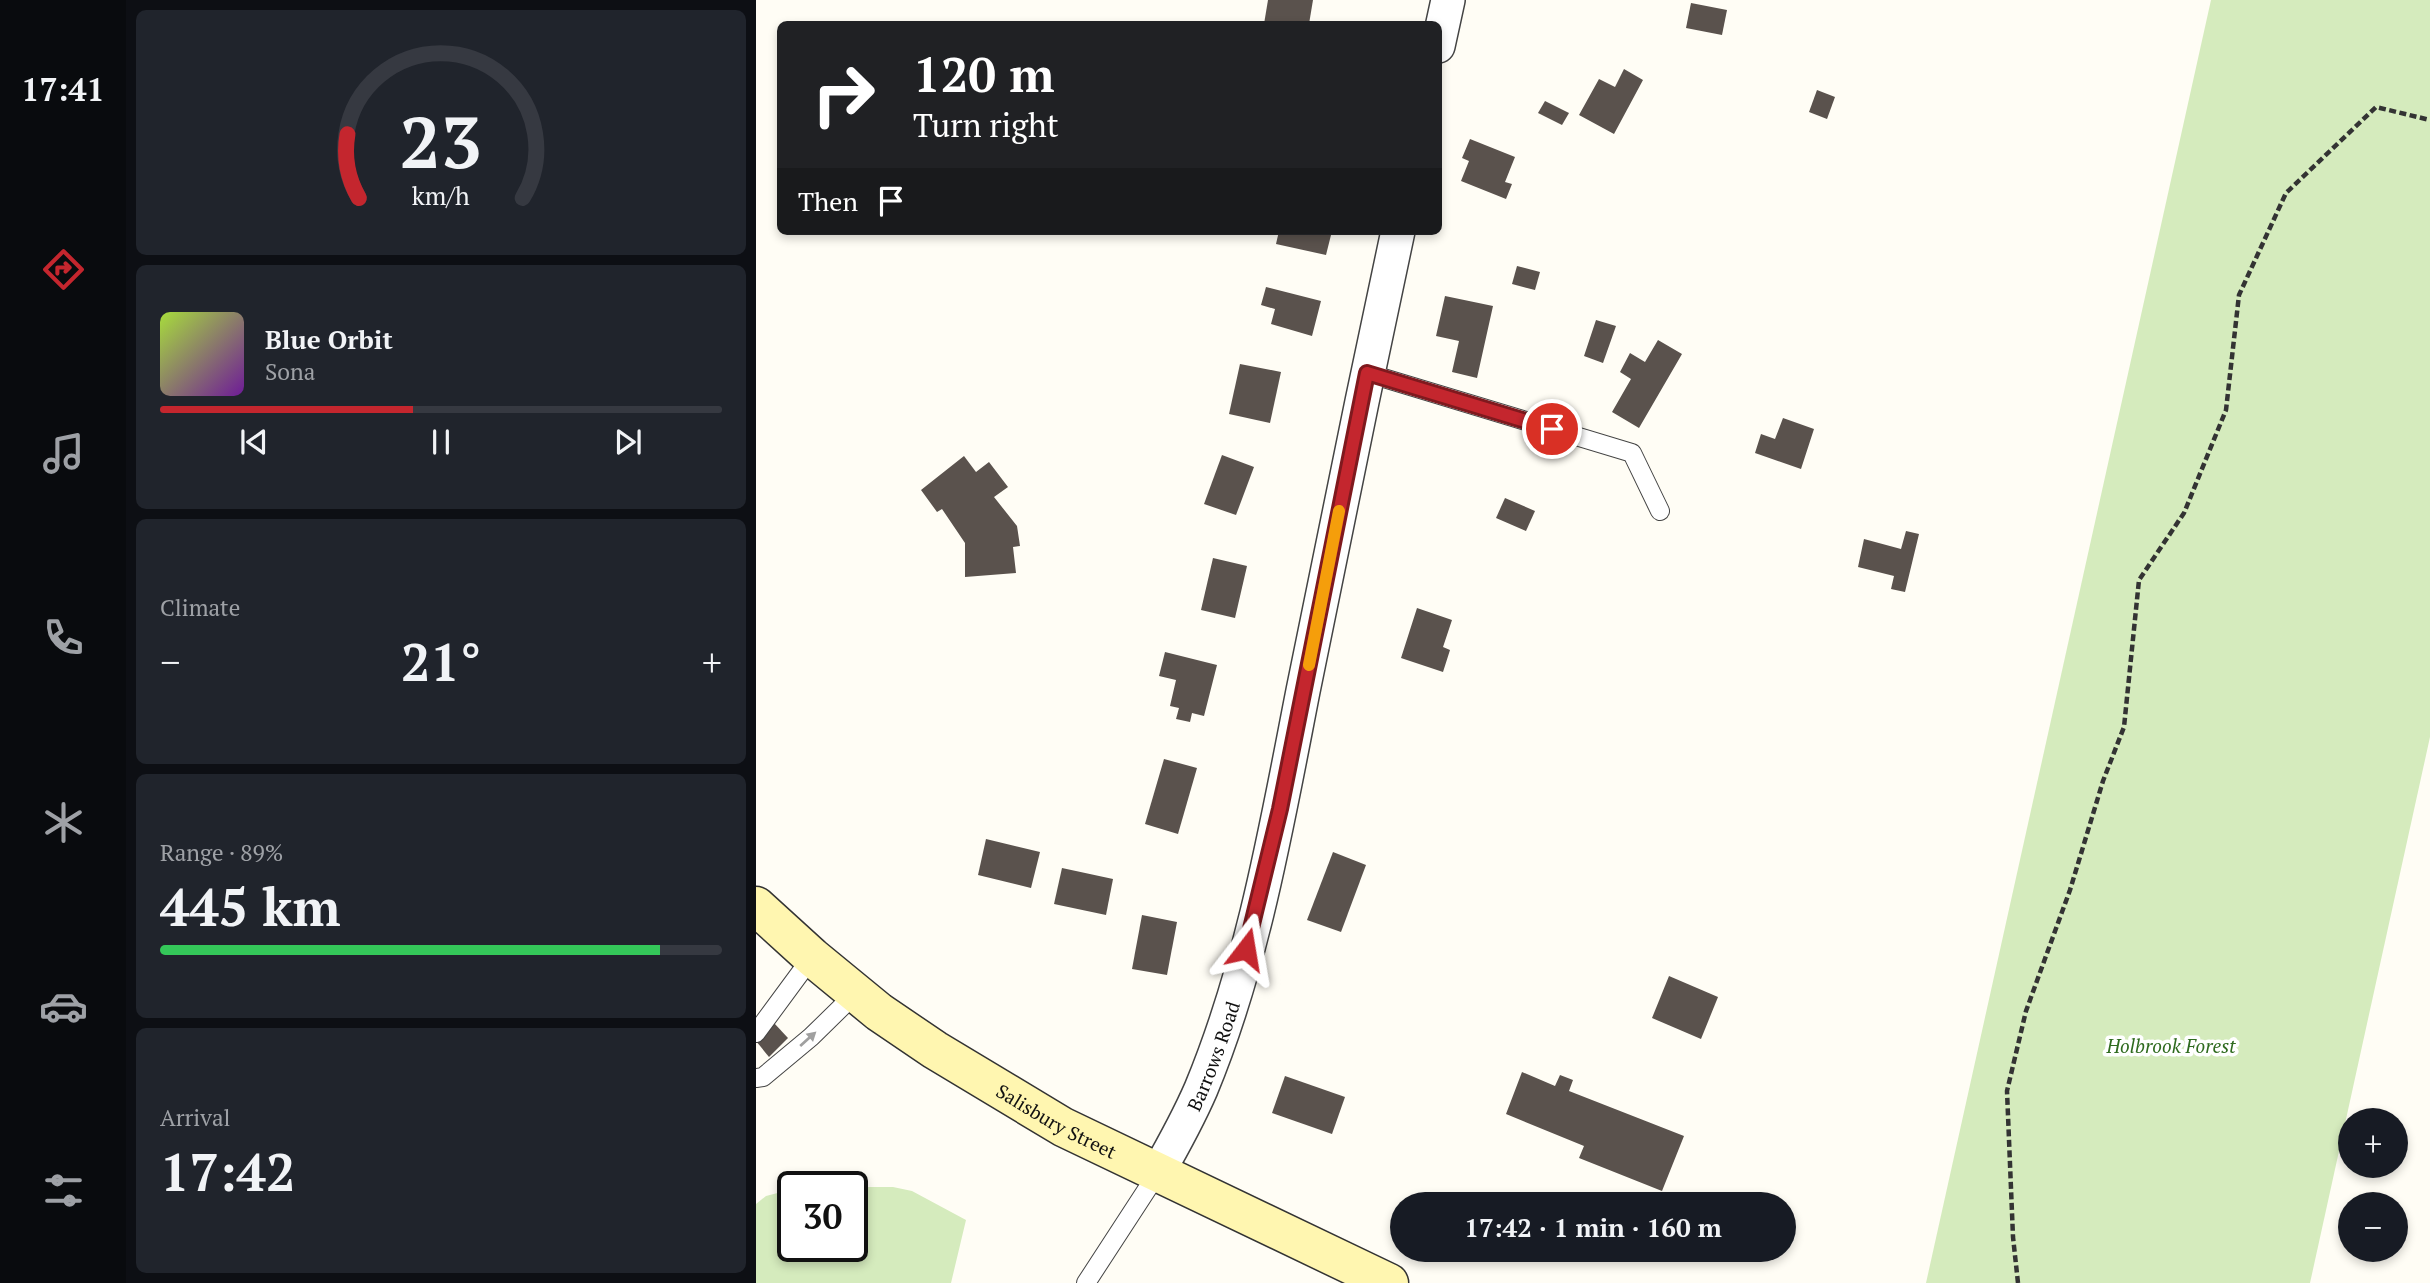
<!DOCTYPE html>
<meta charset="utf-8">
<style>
body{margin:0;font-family:"PT Serif",serif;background:#20242c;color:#f1f3f6;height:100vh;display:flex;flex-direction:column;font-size:26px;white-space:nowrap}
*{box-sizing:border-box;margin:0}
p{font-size:23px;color:#9ea1a6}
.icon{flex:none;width:38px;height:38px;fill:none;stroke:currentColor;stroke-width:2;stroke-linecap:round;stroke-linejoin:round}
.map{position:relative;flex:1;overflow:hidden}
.sheet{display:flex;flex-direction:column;gap:10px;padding:10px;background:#0d0f14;width:630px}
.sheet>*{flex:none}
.banner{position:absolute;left:21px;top:21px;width:665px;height:214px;border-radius:10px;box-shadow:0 4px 10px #0003;background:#202124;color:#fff;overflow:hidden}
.buttons{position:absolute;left:1582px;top:1108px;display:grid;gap:14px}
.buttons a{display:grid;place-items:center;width:70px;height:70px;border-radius:50%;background:#171b24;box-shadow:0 4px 10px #0003;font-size:35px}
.speed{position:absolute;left:21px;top:1171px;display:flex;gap:14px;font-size:35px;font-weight:700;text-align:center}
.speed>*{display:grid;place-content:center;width:91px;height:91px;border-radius:50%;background:#171b24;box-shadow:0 4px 10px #0003;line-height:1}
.speed .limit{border:4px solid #111;border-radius:10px;background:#fff;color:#111}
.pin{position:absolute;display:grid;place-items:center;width:60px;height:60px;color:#fff;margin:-30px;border:4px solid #fff;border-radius:50%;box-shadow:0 2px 7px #0007}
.me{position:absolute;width:77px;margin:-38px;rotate:14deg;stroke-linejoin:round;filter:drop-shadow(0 0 5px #0008)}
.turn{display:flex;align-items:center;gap:24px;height:147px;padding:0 21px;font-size:32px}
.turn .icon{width:91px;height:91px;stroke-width:2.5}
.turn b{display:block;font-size:49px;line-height:60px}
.then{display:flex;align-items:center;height:66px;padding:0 21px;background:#0003;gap:14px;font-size:26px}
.big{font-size:52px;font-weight:700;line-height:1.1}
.sheet .tile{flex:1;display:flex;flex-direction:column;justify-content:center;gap:10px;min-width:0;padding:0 24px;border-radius:10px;background:#20242c}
.sheet .dial{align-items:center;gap:0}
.dial svg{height:182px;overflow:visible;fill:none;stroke:#363941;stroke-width:7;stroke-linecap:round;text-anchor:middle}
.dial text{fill:#f1f3f6;stroke:none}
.song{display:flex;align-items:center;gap:21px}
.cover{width:84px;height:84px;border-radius:10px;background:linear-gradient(135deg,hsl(80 70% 55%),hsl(280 70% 35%))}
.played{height:7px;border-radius:4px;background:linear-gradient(90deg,#c4262e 45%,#363941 45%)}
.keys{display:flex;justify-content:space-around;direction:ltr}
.heat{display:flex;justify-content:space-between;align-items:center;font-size:38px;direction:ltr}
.charge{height:10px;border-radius:5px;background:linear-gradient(90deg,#34c759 89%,#363941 0)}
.trip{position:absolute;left:634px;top:1192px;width:406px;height:70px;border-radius:35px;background:#171b24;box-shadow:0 4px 10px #0003;font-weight:700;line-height:70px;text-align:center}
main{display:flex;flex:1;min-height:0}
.dock{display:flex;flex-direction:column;width:126px;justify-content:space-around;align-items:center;background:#090b0e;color:#9ea1a6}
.dock .icon{width:49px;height:49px}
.dock .current{color:#c4262e}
.dock b{font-size:32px;color:#f1f3f6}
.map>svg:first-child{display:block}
.green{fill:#d5ebbd}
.building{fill:#5a524d}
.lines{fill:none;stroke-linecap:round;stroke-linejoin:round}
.lane-casing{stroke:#444;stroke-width:20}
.street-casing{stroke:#444;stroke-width:36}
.secondary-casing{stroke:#333;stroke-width:41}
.path{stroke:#333;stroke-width:4.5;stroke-dasharray:7 3.5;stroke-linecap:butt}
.lane{stroke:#fff;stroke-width:18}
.street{stroke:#fff;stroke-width:33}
.secondary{stroke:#fff6b0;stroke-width:38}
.oneway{fill:#a0a0a0}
.route-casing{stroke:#7f191e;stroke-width:18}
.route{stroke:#c4262e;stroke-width:12}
.slow{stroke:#f59e0b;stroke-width:12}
.labels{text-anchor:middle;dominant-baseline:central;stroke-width:7;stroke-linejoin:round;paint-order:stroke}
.park-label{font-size:19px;font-style:italic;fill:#2f6b1f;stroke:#fff}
.street-label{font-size:19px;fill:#111;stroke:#fff}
</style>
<main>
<nav class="dock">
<b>17:41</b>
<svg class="icon current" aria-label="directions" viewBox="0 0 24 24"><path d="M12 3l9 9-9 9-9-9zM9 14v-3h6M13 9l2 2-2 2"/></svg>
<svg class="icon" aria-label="music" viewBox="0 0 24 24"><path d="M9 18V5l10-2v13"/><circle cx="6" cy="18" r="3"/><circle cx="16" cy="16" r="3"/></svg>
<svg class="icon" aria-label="phone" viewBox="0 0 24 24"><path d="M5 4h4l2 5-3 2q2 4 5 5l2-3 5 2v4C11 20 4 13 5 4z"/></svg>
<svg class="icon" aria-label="climate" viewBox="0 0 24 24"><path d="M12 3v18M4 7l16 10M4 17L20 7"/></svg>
<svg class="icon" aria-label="car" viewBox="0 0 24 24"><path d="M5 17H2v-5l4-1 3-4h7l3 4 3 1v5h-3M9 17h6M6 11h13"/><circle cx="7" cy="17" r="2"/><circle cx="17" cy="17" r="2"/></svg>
<svg class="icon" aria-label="filters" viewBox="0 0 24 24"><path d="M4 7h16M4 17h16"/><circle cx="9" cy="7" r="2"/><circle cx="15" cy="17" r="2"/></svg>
</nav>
<section class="sheet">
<div class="tile dial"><svg viewBox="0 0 100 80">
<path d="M14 69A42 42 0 1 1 86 69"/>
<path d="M14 69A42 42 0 0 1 9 41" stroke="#c4262e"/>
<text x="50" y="56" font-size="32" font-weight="700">23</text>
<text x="50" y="72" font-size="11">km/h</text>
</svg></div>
<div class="tile">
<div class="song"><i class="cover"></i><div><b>Blue Orbit</b><p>Sona</p></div></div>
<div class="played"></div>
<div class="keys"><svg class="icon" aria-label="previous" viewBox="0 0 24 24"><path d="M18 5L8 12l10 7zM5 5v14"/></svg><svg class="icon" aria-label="pause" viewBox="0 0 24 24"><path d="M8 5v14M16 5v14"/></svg><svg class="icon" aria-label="next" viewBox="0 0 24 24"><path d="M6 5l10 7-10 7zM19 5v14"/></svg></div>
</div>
<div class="tile"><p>Climate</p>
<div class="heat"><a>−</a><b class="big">21°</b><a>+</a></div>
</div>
<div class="tile"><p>Range · 89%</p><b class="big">445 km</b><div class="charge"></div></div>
<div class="tile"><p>Arrival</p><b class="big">17:42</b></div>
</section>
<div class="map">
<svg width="1674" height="1283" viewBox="0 0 1674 1283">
<rect width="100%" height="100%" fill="#fffdf5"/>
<!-- green -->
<g class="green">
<path d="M1455,0H1674V737L1554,1283H1170Z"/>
<path d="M113,1187H137L156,1191L210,1220L195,1283H0V1204L10,1196L37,1189V1246H96V1189Z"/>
</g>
<!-- building -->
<g class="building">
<path d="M512,0H557L553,24H508Z"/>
<path d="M935,3L971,10L966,35L930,28Z"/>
<path d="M868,69L887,80L858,134L823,115L843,79L859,87Z"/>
<path d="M1061,90L1079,97L1071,119L1053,112Z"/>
<path d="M789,101L813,113L806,125L782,113Z"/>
<path d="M714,139L759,157L749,182L756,184L750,199L705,181L713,161L706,158Z"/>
<path d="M523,231H576L570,255L520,244Z"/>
<path d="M761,266L784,272L779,290L756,284Z"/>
<path d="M510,287L565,301L556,336L515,324L519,309L505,305Z"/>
<path d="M689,296L737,306L721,378L696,372L703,341L680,336Z"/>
<path d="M840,320L860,326L847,363L828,356Z"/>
<path d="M902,340L926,354L883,428L856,412L875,379L864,372L874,353L889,362Z"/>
<path d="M484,364L525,372L514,423L473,414Z"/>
<path d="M1027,418L1058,429L1045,469L999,453L1005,434L1019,439Z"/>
<path d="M466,455L498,467L480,515L448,504Z"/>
<path d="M208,456L220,472L233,462L252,487L238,497L261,526L264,546L257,547L260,573L209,577V543L186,509L181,512L165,490Z"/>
<path d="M749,498L779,511L770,531L740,518Z"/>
<path d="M1150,531L1163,534L1149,592L1135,589L1138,576L1102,567L1108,539L1145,549Z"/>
<path d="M457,558L491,566L479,618L445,610Z"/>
<path d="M661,608L696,620L687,647L694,650L687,672L645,658Z"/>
<path d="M409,652L461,665L448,716L436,713L434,722L420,719L423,708L414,706L420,680L403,676Z"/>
<path d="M408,759L441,768L422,834L389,824Z"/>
<path d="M230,839L284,852L275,888L222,875Z"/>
<path d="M577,852L610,865L585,932L551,920Z"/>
<path d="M306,868L357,879L350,915L298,904Z"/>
<path d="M386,915L421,922L411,975L376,969Z"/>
<path d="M913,976L962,997L945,1039L896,1018Z"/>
<path d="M18,1023L32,1038L13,1057L0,1041Z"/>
<path d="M766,1072L799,1086L804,1075L817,1080L813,1091L928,1136L906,1191L823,1158L828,1146L750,1114Z"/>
<path d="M529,1076L589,1097L576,1134L516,1113Z"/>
</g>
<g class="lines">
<!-- lane casing -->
<g class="lane-casing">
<g id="lane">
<path d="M611,373L876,453L904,511"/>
<path d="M0,1033L56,957"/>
<path d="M0,1078L7,1077L55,1037L100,993"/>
<path d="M330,1283L401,1174"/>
</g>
</g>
<!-- street casing -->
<g class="street-casing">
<g id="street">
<path d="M682,46L692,0"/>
<path id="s1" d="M401,1174C417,1146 432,1119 445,1089C497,964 521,824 547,691C578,538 609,384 642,231"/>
</g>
</g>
<!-- secondary casing -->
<g class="secondary-casing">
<g id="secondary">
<path id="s2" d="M0,906L56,957L123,1012L179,1050L307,1127L633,1283"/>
</g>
</g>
<!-- path -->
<path class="path" d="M1262,1283L1257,1237L1251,1091L1270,1011L1314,890L1347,781L1368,727L1383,580L1428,513L1470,410L1483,295L1530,193L1620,107L1674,120"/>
<!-- lane -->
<use href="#lane" class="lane"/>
<!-- street -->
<use href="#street" class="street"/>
<!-- secondary -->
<use href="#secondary" class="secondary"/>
</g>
<!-- one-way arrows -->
<defs><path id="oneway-solid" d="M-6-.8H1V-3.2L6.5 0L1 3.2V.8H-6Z" transform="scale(1.75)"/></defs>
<use class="oneway" href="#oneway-solid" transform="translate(52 1039) rotate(-42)"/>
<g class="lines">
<!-- route casing -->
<g class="route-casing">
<path id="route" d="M490,949L524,809L611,373L796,429"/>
</g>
<!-- route -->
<use href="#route" class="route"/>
<!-- slow -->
<path class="slow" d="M553,665L583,511"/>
</g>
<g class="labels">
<!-- park labels -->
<g class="park-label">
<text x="1415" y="1045">Holbrook Forest</text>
</g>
<!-- street labels -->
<g class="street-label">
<text stroke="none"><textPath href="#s1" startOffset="131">Barrows Road</textPath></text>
<text stroke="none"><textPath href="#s2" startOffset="371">Salisbury Street</textPath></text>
</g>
</g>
</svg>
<div class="buttons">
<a>+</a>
<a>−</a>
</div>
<div class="speed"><div class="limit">30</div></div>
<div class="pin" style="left:796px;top:429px;background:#d93025"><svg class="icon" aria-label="arrive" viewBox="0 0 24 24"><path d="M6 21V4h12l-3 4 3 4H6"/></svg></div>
<svg class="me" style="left:490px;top:949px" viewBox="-20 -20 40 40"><path d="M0-17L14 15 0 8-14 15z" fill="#c4262e" stroke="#fff" stroke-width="4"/></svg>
<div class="trip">17:42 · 1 min · 160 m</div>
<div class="banner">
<div class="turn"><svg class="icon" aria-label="right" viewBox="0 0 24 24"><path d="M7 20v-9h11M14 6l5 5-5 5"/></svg><div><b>120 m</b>Turn right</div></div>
<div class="then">Then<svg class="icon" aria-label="arrive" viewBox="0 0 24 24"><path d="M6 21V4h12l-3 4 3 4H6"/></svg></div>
</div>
</div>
</main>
